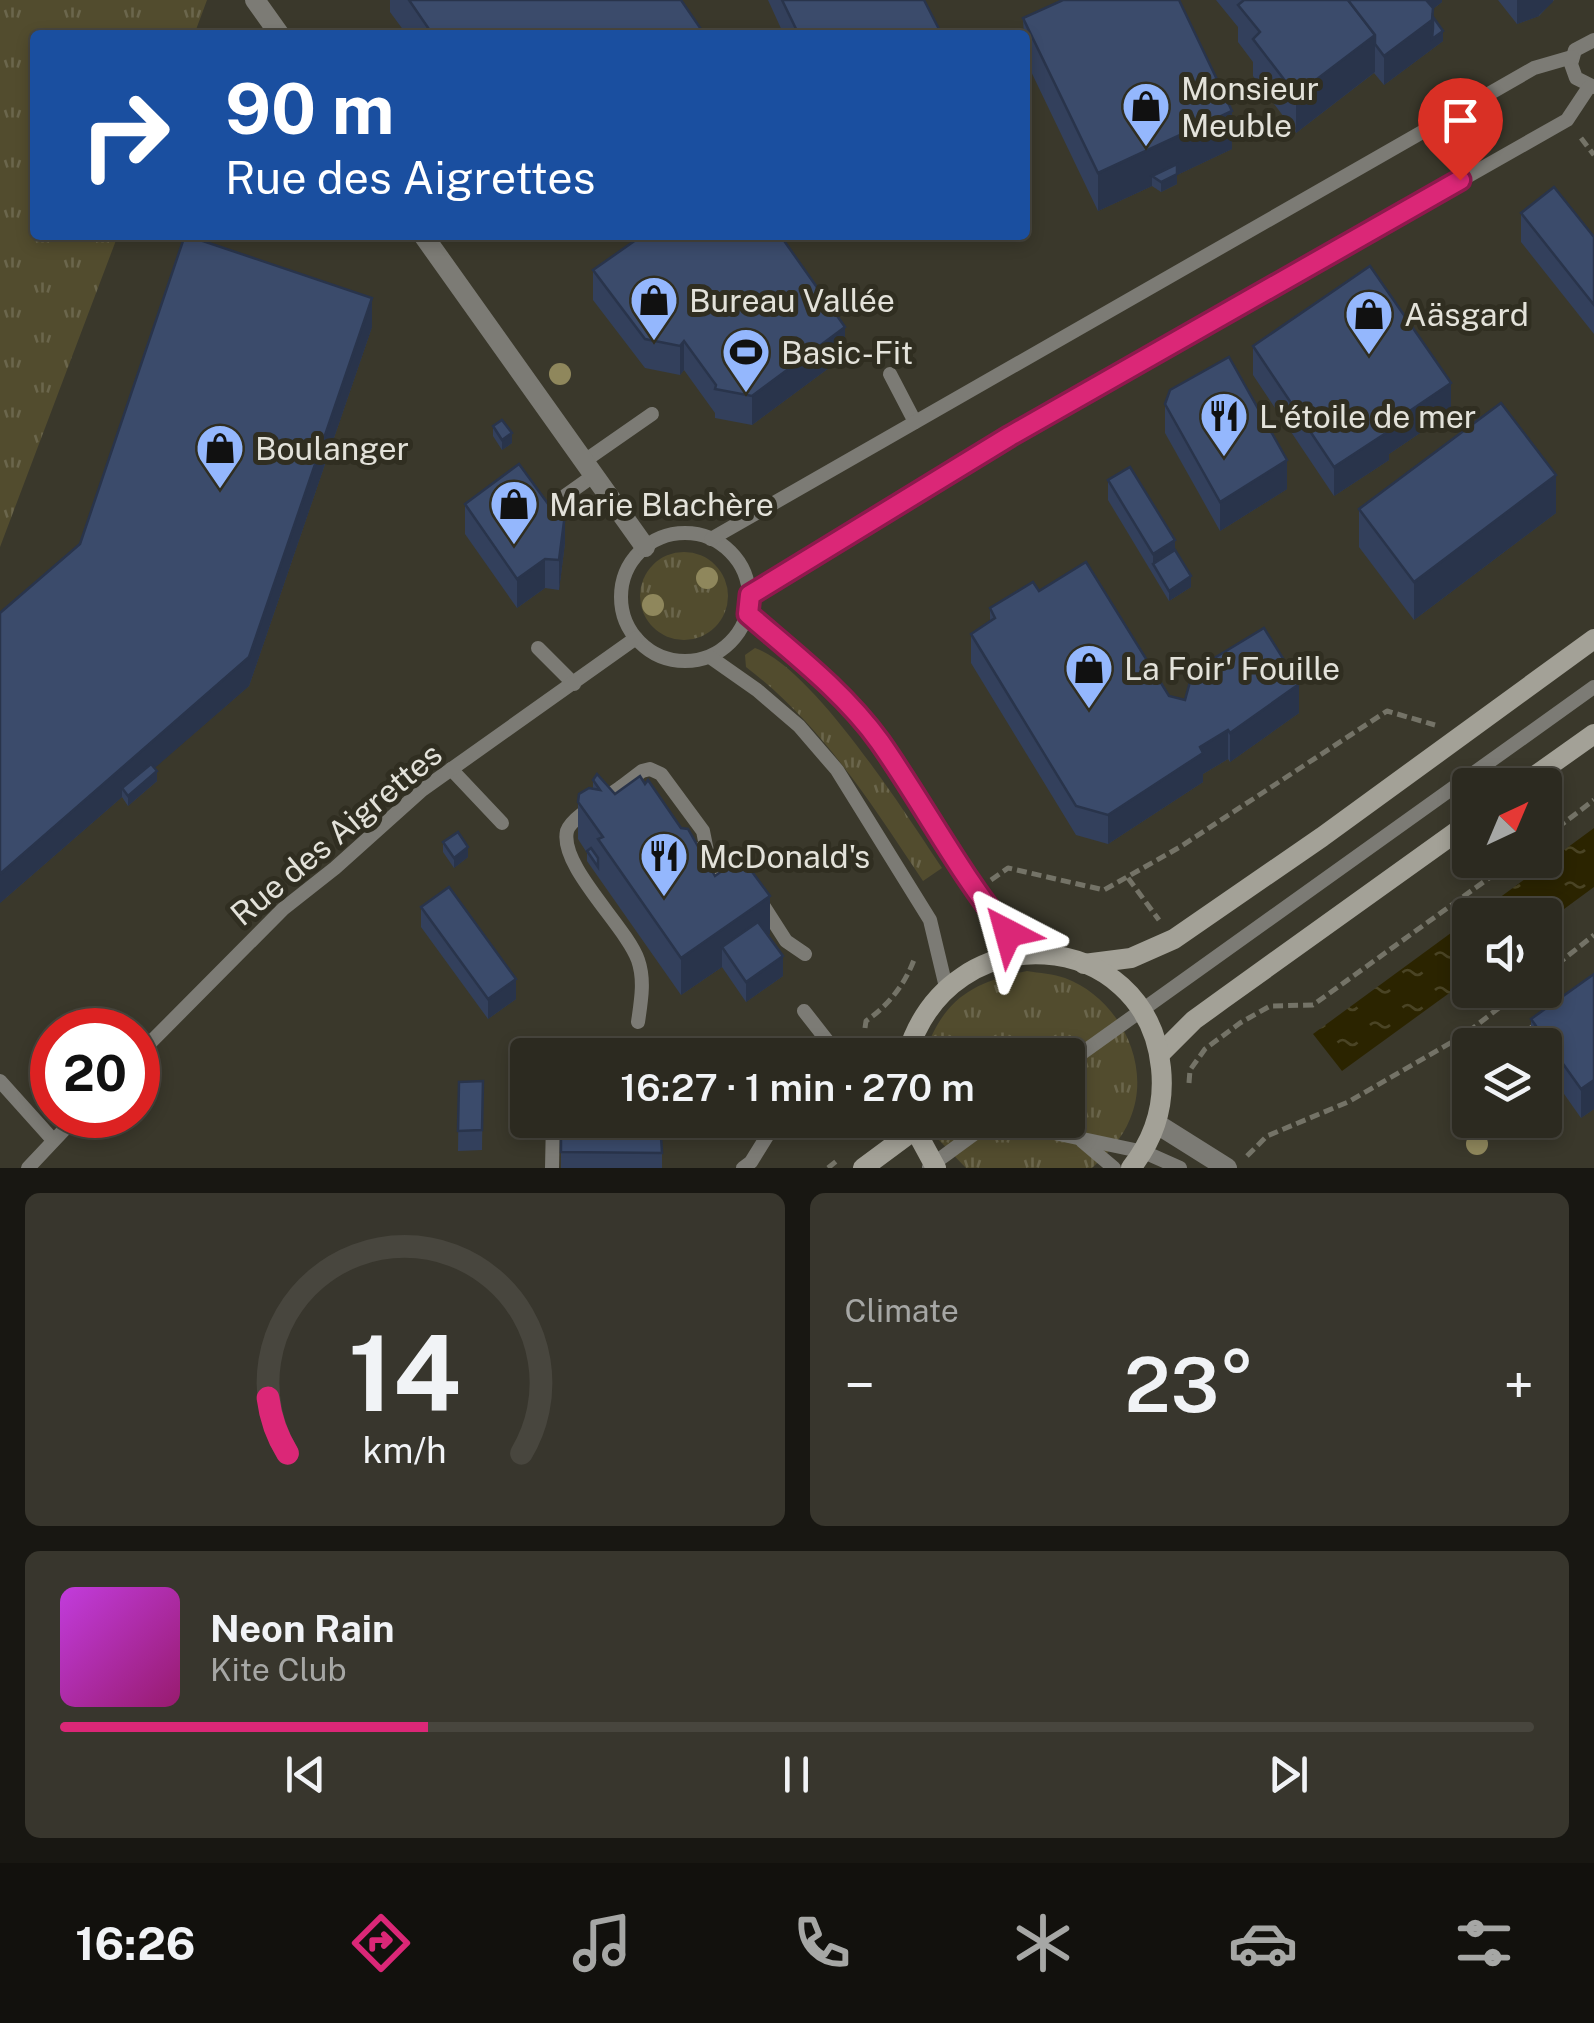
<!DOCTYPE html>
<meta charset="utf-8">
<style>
body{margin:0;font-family:"Public Sans",sans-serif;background:#38362d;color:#f1f3f6;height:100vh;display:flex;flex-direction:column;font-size:38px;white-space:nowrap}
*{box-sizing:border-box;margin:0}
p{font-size:32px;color:#a6a7a5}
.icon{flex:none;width:55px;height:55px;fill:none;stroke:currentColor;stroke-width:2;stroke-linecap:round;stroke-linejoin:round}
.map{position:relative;height:1168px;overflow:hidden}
.details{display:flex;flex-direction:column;gap:25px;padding:25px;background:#181712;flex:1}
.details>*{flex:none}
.hud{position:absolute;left:30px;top:30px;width:1000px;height:210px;border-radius:10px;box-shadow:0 5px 15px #0003,0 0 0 2px #48463e;background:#1a4fa0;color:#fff;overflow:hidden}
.needle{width:65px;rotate:44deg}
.buttons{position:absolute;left:1452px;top:768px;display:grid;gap:20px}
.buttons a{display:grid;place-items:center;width:110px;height:110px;border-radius:10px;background:#2c2a20;box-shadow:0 5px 15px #0003,0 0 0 2px #48463e;font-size:50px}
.speed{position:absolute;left:30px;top:1008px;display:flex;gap:20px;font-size:50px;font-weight:700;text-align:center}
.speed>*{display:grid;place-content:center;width:130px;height:130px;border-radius:50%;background:#2c2a20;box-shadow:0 5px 15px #0003,0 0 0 2px #48463e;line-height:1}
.speed .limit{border:15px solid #d22;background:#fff;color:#111}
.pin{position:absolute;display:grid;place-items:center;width:85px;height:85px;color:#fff;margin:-102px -42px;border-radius:50% 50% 50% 0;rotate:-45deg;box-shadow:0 0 10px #0007}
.pin .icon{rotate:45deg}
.me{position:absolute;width:110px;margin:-55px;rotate:321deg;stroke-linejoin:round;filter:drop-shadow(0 0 8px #0008)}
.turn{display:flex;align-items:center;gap:35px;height:210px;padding:0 30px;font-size:45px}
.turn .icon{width:130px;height:130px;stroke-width:2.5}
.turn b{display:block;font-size:70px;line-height:85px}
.big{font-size:75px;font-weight:600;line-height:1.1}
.details .widget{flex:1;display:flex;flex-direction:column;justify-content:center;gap:15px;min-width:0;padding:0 35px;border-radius:15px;background:#38362d}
.details .dial{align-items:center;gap:0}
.dial svg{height:260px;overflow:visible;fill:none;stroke:#48463e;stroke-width:7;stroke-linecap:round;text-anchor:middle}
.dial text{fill:#f1f3f6;stroke:none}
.song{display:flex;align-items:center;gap:30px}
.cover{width:120px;height:120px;border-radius:15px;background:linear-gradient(135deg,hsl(290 70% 55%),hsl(320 70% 35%))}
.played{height:10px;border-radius:5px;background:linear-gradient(90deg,#db2777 25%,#48463e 25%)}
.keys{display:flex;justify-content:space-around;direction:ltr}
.heat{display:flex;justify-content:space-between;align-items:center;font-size:55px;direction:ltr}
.details .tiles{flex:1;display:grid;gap:25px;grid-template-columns:1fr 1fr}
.widget:last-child{grid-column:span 2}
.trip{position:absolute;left:510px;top:1038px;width:575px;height:100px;border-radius:10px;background:#2c2a20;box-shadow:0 5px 15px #0003,0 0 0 2px #48463e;font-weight:600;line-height:100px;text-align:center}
.dock{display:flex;height:160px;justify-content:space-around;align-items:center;background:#12110d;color:#a6a7a5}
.dock .icon{width:70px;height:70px}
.dock .selected{color:#db2777}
.dock b{font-size:45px;color:#f1f3f6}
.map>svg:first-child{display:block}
.grass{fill:url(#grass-tufts)}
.water{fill:url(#water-ripples)}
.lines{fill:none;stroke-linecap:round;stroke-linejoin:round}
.path{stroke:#747367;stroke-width:5;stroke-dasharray:10 5;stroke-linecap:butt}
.service{stroke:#7c7b75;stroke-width:14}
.minor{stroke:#7c7b75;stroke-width:20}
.tertiary{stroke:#7c7b75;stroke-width:20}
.secondary{stroke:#a3a197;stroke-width:20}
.tree{fill:#8f875c}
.wall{fill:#33405c}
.shaded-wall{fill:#29344b}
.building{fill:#3b4b6b;stroke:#29344b;stroke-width:2.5}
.route-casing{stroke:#8e194d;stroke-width:25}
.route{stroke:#db2777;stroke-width:18}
.labels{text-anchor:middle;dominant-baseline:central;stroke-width:10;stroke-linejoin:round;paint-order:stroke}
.poi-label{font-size:32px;fill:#e3e2da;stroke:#302e21;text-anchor:start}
.street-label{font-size:32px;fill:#e3e2da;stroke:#302e21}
</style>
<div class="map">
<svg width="1594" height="1168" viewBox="0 0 1594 1168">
<defs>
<pattern id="grass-tufts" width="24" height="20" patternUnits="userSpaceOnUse" patternTransform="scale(2.5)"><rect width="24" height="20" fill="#524c2e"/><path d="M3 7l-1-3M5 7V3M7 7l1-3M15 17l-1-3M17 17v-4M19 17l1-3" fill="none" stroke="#6b664c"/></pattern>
<pattern id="water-ripples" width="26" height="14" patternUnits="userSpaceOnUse" patternTransform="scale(2.5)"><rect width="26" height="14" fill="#2b2400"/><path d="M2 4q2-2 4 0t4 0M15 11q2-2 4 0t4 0" fill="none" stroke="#4a4425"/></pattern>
</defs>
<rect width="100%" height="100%" fill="#3a382b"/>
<!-- grass -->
<g class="grass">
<path d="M0,0H207L194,35H35V235H118L0,547Z"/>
<circle cx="684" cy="596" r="44"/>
<path d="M755,648C813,668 906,814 942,868L923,881C871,803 821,724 746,667L745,655Z"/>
<path d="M1027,971C1039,973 1054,974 1065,978C1119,998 1153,1065 1130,1119C1122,1139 1108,1153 1092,1168H966L935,1136L929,1120H1068V1055H924C943,1000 971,982 1027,971Z"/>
</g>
<!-- water -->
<g class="water">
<path d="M1594,828V887L1545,923V915H1476Z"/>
<path d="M1470,919V978L1342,1071L1313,1034Z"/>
</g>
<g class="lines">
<!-- path -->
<g class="path">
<path d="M1581,138L1594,155"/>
<path d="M1545,837L1594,800"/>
<path d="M1128,878L1159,920"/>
<path d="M991,880L1008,868L1104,890L1180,847L1387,711L1435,725"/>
<path d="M1545,974L1594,935"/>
<path d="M865,1028L866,1021C889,1005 906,983 915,957"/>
<path d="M1189,1083L1190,1070L1205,1049L1240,1023L1270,1006L1313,1005L1514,860"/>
<path d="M860,1136L864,1120"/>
<path d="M1247,1156L1267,1136L1348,1102L1464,1035L1522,990"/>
<path d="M828,1168L839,1159"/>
</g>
<!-- service -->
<g class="service">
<path d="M1594,40L1575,50L1571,64L1576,78L1594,87"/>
<path d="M890,374L915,422"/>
<path d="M583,462L652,414"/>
<path d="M562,498L593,476"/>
<circle cx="685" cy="597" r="64"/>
<path d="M711,539L1534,68L1572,57"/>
<path d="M750,595L1010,436L1567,120L1589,87"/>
<path d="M747,613L836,692L878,740L974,892L1025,954"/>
<path d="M538,648L574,684"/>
<path d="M710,657L757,690L799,726L837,770L930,920L946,987"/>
<path d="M451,769L502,823"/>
<path d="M621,787L642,771L650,769L661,774L703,831L709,861"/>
<path d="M696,849L710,866L733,880"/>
<path d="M761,902L786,941L805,954"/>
<path d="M804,1011L829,1043"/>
<path d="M638,1022C641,1001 645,980 638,960C626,926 559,866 567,831C571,817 609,796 621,787L641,790"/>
<path d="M1515,1045L1544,1024"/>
<path d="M138,1055L283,909L335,868L422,790L636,638"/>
<path d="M1068,1063L1594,687"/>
<path d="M0,1081L53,1140"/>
<path d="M1082,1141L1114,1168"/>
<path d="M929,1167L993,1120L1144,1152L1180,1168"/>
<path d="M28,1168L78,1115"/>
<path d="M552,1168L553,1120"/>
<path d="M743,1168L751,1162L777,1120"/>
</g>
<!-- minor -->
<g class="minor">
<path d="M255,0L280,35"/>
<path d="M423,235L645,547"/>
</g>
<!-- tertiary -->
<path class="tertiary" d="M1157,1124L1227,1168"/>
<!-- secondary -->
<g class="secondary">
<path d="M1522,785L1594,734"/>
<path d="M1084,964L1131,958L1174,939L1322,837L1594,639"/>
<path d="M1160,1054L1194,1020L1223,999L1470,822"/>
<path d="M907,1055C950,911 1147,927 1161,1068C1165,1106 1155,1138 1131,1168"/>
<path d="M911,1122L936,1168"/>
<path d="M863,1168L913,1131"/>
</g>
</g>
<!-- trees -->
<g class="tree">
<circle cx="560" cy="374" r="11"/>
<circle cx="707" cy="578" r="11"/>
<circle cx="653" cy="605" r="11"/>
<circle cx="1477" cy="1144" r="11"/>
</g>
<!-- wall -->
<g class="wall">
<path d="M390,0H681L705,35H407L390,12Z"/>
<path d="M768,0H924L942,35H784Z"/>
<path d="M1216,0H1442V2L1433,9V17L1443,41L1384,85L1374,73L1296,133L1253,76V62L1238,42V27Z"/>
<path d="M1498,0H1554L1539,16L1517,24Z"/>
<path d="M1023,18L1232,149L1177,175V184L1161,192L1152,186L1098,211L1025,59Z"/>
<path d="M1521,213L1594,237V334L1521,242Z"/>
<path d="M593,270L845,356L752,425L715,418V413L684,370L680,375L645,368L593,300Z"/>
<path d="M372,327L249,686L154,768L157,781L128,806L122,797L0,903Z"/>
<path d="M1253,346L1451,412L1389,454V460L1334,496L1253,375Z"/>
<path d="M1165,404L1287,489L1220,531L1165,433Z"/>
<path d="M493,426L512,443L502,450L493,436Z"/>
<path d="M1108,480L1175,550L1191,587L1169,601L1108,500Z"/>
<path d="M465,504L565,543L559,590L545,588L517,608L465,534Z"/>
<path d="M1359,509L1556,513L1414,620L1359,547Z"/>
<path d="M1039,591L1169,696L1179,699L1299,713L1230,762L1228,759L1203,774V782L1108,844L1076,835L971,663V634L990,621V608Z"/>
<path d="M593,780L615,794L715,876L770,934L768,935L783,976L746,1002L722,967L681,995L587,861V853L578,839V802L593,789Z"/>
<path d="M443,842L468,857L454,868L443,852Z"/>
<path d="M421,907L516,999L488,1019L421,927Z"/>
<path d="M1594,974V1109L1581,1118L1545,1067V1045H1531V1019Z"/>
<path d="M483,1081L482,1150L458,1151L459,1082Z"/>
<path d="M561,1120L662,1153V1168H561Z"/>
</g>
<!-- shaded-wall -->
<g class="shaded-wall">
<path d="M1423,0H1442V2L1433,9V39L1443,31V41L1384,85V56Z"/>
<path d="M1517,0H1553V2L1539,15V16L1517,24Z"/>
<path d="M1375,35V72L1296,133V95Z"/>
<path d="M1232,111V149L1177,175V184L1161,192V182L1152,176V186L1098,211V173Z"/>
<path d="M372,298V327L249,686L126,793L122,788V797L0,903V874Z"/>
<path d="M845,327V356L752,425V396Z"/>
<path d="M684,341V370L680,375V346Z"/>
<path d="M1451,383V412L1389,454V460L1334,496V467L1386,427Z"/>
<path d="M512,433V443L502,450V440Z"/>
<path d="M1287,460V489L1220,531V502Z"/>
<path d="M1556,475V513L1414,620V582Z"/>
<path d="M565,514V543L559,590V560Z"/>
<path d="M1175,540V560L1153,564V554Z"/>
<path d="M545,559V588L517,608V579Z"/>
<path d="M1191,576V587L1169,601V591Z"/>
<path d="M1299,684V713L1230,762V733Z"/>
<path d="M1228,730V759L1203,774V782L1108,844V815L1200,747Z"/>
<path d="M157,771V781L128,806V796Z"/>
<path d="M468,847V857L454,868V858Z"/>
<path d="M770,896V934L731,960L722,947V967L681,995V958Z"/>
<path d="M783,956V976L746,1002V982Z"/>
<path d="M516,979V999L488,1019V999Z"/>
<path d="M1594,1080V1109L1581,1118V1089Z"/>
</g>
<!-- building -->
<g class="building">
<path d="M409,0H681L705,35H433Z"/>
<path d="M782,0H924L942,35H799Z"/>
<path d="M1063,0H1179L1232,111L1098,173L1023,18Z"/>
<path d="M1244,0H1348L1375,35L1296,95L1253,39L1260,32L1238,5Z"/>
<path d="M1348,0H1426L1433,8L1432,20L1384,56L1375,44V35Z"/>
<path d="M1433,17L1443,31L1432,39L1433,28Z"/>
<path d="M1177,164V174L1161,182L1152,176Z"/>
<path d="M1554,187L1594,237V305L1521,213Z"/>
<path d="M185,235L372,298L249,657L0,874V613L80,544Z"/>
<path d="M643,235H780L845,327L752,396L715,389L716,385L684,341L680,346L645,339L593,270Z"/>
<path d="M1370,266L1451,383L1386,427L1389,431L1334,467L1253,346Z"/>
<path d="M1229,357L1287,460L1220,502L1165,404L1170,390Z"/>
<path d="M1501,403L1556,475L1414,582L1359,509Z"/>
<path d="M502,420L512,433L502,440L493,426Z"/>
<path d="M519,464L554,512L565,514L559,560L545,559L517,579L465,504Z"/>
<path d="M1130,467L1175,540L1153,554L1108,480Z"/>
<path d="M1175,550L1191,576L1169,591L1153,564Z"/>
<path d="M1086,562L1169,696L1185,700L1193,671L1264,628L1299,684L1230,733L1228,730L1200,747L1203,753L1108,815L1076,806L971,634L995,618L990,608L1033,582L1039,591Z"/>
<path d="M151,764L157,771L128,796L122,788Z"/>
<path d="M597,774L615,794L640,776L645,784L648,780L681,828L688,829L715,876L741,857L770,896L681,958L598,839L603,837L578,802L579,794L589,788L600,790L593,780Z"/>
<path d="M458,832L468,847L454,858L443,842Z"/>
<path d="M591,848L598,858V867L587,851Z"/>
<path d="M449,887L516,979L488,999L421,907Z"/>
<path d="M758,922L783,956L746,982L722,947Z"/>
<path d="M1594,974V1080L1581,1089L1531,1019Z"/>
<path d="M483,1081L482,1130L458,1131L459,1082Z"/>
<path d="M561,1120H660L662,1153L561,1152Z"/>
</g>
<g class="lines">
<!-- route casing -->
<g class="route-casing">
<path id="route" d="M1008,933C959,873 924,805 880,742C844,692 793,653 748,614L750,595L1010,436L1460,180"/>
</g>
<!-- route -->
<use href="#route" class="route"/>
</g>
<!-- icons -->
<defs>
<g id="shop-pin" transform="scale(2.5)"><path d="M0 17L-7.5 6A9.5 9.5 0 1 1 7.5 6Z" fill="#94b7fd" stroke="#302e21"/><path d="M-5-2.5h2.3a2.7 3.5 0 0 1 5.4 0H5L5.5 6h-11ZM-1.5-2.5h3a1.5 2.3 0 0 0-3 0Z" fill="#111"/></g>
<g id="stadium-pin" transform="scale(2.5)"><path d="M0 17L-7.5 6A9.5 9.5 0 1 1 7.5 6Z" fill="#94b7fd" stroke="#302e21"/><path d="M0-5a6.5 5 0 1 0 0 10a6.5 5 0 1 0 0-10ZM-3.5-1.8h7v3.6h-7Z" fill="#111"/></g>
<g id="restaurant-pin" transform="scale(2.5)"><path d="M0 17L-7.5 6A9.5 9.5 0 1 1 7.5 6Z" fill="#94b7fd" stroke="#302e21"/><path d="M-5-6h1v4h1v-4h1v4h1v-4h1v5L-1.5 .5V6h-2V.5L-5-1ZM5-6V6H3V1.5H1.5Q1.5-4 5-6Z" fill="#111"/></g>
</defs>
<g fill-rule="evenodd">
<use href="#shop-pin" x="1146" y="106"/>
<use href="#shop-pin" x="654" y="300"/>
<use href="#shop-pin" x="1369" y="314"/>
<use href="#stadium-pin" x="746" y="352"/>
<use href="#restaurant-pin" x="1224" y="416"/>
<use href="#shop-pin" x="220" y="448"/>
<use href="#shop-pin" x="514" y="504"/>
<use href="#shop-pin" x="1089" y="668"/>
<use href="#restaurant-pin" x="664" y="856"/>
</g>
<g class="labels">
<!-- poi labels -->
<g class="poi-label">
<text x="1181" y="88">Monsieur<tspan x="1181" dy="37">Meuble</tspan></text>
<text x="689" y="300">Bureau Vallée</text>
<text x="1404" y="314">Aäsgard</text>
<text x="781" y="352">Basic-Fit</text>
<text x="1259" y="416">L'étoile de mer</text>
<text x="255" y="448">Boulanger</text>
<text x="549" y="504">Marie Blachère</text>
<text x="1124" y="668">La Foir' Fouille</text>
<text x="699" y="856">McDonald's</text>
</g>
<!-- street labels -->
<g class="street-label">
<text transform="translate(336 834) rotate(-40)">Rue des Aigrettes</text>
</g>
</g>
</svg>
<div class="buttons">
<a><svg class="needle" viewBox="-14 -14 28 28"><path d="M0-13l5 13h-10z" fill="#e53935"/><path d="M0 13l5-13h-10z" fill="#a6a7a5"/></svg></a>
<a><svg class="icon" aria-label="sound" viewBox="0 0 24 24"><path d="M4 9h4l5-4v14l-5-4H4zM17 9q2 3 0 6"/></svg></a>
<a><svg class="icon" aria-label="layers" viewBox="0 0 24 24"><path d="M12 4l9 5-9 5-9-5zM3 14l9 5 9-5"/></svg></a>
</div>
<div class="speed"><div class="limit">20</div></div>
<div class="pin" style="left:1460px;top:180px;background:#d93025"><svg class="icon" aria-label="arrive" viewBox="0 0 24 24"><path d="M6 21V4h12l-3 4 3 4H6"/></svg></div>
<svg class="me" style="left:1008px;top:933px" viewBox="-20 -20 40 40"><path d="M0-17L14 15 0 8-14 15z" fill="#db2777" stroke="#fff" stroke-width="4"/></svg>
<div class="trip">16:27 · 1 min · 270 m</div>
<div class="hud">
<div class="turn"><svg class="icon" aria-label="right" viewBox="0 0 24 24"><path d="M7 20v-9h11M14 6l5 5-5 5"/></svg><div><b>90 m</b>Rue des Aigrettes</div></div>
</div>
</div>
<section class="details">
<div class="tiles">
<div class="widget dial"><svg viewBox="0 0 100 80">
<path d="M14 69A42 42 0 1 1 86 69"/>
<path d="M14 69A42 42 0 0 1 8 52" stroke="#db2777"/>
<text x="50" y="56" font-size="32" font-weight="700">14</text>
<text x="50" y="72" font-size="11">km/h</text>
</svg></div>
<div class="widget"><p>Climate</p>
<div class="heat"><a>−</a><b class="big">23°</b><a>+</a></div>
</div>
<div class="widget">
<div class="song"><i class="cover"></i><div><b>Neon Rain</b><p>Kite Club</p></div></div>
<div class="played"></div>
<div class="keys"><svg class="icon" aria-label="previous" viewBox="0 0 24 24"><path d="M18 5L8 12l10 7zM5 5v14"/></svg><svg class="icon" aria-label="pause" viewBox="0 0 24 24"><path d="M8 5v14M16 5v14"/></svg><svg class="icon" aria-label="next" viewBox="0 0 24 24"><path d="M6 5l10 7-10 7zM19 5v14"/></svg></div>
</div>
</div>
</section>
<nav class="dock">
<b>16:26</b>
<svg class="icon selected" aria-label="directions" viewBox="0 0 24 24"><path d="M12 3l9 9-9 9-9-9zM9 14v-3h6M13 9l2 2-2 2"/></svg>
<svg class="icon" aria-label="music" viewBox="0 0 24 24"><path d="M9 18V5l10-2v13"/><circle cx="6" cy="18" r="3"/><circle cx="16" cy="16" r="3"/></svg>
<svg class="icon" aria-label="phone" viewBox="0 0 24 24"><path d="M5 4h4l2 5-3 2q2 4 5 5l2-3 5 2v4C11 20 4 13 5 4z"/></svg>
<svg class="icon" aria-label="climate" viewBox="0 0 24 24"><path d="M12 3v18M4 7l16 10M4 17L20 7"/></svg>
<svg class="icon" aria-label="car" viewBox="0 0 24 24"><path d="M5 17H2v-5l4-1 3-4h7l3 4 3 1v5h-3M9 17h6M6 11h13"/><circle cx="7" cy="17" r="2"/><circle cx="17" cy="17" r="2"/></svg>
<svg class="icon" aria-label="filters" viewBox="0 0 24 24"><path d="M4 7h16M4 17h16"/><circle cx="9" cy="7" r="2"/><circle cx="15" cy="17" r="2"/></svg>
</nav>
